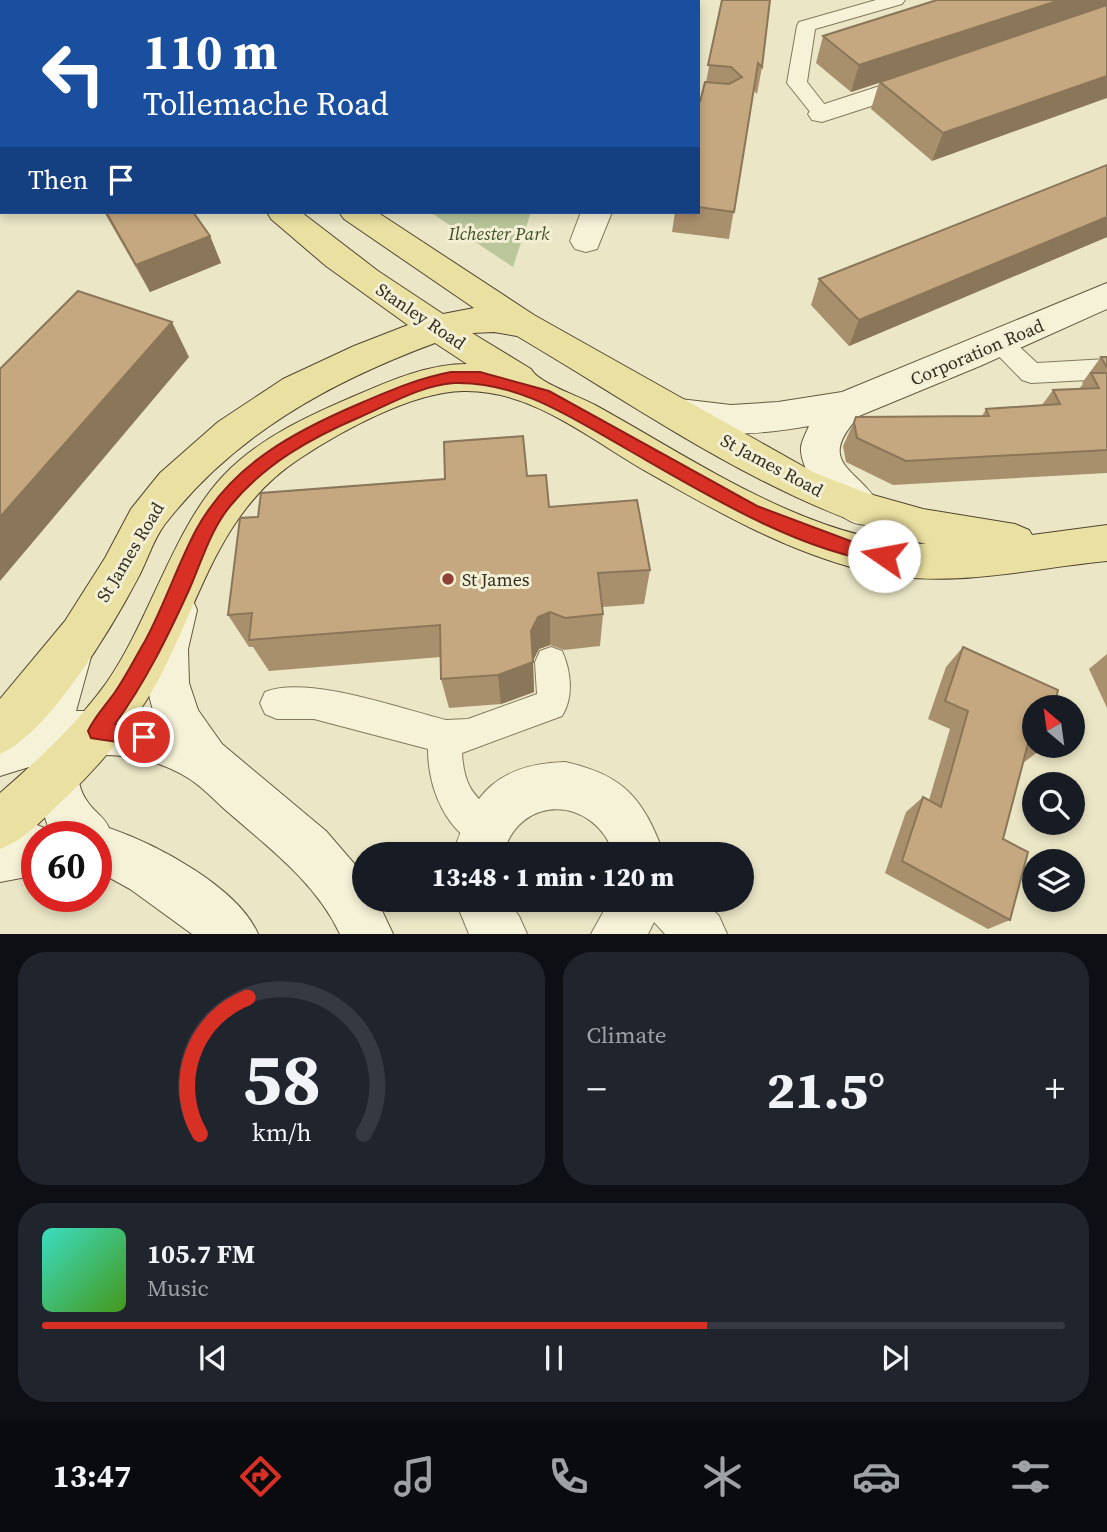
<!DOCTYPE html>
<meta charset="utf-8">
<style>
body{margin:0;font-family:"Source Serif 4",serif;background:#20242c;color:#f1f3f6;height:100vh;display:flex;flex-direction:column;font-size:26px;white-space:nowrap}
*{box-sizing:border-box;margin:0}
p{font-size:23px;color:#9ea1a6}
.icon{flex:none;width:38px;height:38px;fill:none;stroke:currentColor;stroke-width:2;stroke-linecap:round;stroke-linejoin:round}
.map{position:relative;height:934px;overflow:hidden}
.side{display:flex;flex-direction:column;gap:18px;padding:18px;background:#0d0f14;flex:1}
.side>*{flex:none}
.banner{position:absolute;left:0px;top:0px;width:700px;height:214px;box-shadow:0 4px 10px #0003;background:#1a4fa0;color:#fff;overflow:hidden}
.needle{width:46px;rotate:331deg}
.controls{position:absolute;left:1022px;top:695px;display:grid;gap:14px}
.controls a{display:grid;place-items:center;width:63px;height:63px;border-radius:50%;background:#171b24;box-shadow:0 4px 10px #0003;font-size:35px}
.speed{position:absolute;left:21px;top:821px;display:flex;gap:14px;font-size:35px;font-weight:700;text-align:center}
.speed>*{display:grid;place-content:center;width:91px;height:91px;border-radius:50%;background:#171b24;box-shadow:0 4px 10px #0003;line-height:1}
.speed .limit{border:10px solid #d22;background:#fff;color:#111}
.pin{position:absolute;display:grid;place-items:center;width:60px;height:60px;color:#fff;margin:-30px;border:4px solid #fff;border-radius:50%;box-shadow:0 2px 7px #0007}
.me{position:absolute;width:77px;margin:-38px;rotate:282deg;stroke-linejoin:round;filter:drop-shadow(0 0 5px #0008)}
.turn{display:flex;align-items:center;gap:24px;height:147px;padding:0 28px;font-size:32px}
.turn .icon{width:91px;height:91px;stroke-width:2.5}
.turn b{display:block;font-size:49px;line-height:60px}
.then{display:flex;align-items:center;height:66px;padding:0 28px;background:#0003;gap:14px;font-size:26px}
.big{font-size:52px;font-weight:800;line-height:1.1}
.side .widget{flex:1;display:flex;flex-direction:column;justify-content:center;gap:10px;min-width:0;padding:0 24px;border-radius:28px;background:#20242c}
.side .dial{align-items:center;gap:0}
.dial svg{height:182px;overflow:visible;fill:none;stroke:#363941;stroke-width:7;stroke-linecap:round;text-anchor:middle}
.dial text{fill:#f1f3f6;stroke:none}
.song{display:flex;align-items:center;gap:21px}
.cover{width:84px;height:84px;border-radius:10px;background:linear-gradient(135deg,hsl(170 70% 55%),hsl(100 70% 35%))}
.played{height:7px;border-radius:4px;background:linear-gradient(90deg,#d93025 65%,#363941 65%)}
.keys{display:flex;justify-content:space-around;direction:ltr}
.heat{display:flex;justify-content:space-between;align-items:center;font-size:38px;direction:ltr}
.side .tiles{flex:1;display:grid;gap:18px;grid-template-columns:1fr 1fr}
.widget:last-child{grid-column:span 2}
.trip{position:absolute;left:352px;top:842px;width:402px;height:70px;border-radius:35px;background:#171b24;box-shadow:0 4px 10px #0003;font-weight:800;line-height:70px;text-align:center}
.tab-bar{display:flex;height:112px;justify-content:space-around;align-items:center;background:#090b0e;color:#9ea1a6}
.tab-bar .icon{width:49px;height:49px}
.tab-bar .selected{color:#d93025}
.tab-bar b{font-size:32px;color:#f1f3f6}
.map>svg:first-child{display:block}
.green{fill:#bac79b}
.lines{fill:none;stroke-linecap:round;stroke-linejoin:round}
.lane-casing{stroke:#84785d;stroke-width:2}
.street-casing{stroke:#84785d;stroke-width:2}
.secondary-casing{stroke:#665a40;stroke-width:2}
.primary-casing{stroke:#524631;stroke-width:2}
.lane{fill:#f6f2d8;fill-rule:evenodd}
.street{fill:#f6f2d8;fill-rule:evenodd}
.secondary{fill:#f6f2d8;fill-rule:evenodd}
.primary{fill:#eae0a1;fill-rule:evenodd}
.wall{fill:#a9906d}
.shaded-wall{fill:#8a7659}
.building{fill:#c5a87f;stroke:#8a7659;stroke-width:2}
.route{fill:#d93025;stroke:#8d1f18;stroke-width:2}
.poi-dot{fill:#8d4233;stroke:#f2efd5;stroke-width:2.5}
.labels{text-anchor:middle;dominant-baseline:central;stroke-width:6;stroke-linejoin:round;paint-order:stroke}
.park-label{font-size:18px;font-style:italic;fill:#3f5028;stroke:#f2efd5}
.street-label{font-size:18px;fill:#352e20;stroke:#f2efd5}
.poi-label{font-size:18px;fill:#352e20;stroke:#f2efd5;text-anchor:start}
</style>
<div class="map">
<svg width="1107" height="934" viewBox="0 0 1107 934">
<rect width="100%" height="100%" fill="#eae6c6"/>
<!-- green -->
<g class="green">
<path d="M175,0H605L176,2Z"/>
<path d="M430,212H531L513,267Z"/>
</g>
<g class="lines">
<!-- lane casing -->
<g class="lane-casing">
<g id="lane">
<path d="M876,0H905L902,4L815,29L807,82L832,114L822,120L815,118L787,83L797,26L799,22Z"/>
<path d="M2,81V94H0V82Z"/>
<path d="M999,334L1008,336L1037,363L1107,359V379L1031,383L1022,380L986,343L990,336Z"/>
<path d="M551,647L562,651C571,671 574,697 562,716L462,753C465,804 488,796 503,831L498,844L485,849C446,833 428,789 428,749L314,719H277L265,714L260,703L265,692C308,675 401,709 446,720L468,719L537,694L535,662L540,651Z"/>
</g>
</g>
<!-- street casing -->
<g class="street-casing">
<g id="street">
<rect x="649" y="0" width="24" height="2"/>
<path d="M923,72L933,74L937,80L933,86L822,122L812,120L808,114L812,108Z"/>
<path d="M581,212H612L597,249L586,252L575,249L570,241Z"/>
<path d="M565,762C624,775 643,798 664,854H614C594,796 520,793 503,854H453C472,793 498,764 565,762Z"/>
<path d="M455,900H507L519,916L527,934H469Z"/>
<path d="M610,900H703L719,916L727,934H665L654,922L648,934H591Z"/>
</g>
</g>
<!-- secondary casing -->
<g class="secondary-casing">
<g id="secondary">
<path d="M1107,283V309L980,366L859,416C813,466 861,468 881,508L875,520C870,522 864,525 859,524C835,521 799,471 801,447C802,440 806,433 809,426C762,434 713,439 667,424L662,414L667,404L680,399L731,405L778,402L842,392Z"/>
<path d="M176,591L191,596L197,610L188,649L189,683L198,710L222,744L326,831L364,875V900H377L393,934H340C316,883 270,849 229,813C216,802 203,787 188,778C155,757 113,752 75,756C77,771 78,789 87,801C94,812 104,816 109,828C156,844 238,887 258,934H192L130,889L110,878L96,875V836H37V875L0,882V832L37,825L49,830L29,767L0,776V730L29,721L33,694L53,642L69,636L85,642L91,657L76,711H126L155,717C141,672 141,640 161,596Z"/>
</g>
</g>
<!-- primary casing -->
<g class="primary-casing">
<g id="primary">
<path d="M114,0H138L139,2H114Z"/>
<path d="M267,212H301L378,271L443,314L474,308L344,219L339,212H377L534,315L815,473L866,493L923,509L1015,524L1029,530L1032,535L1107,525V561C1024,569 944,591 862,570C786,551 716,511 649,473C592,441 532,389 463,391C412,392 341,431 299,459C220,511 202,595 161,675C136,722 103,763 64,799C44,818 26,839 0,849V793C39,759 77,724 107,682C150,620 174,527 224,475C258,439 306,417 350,398C387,382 426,364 467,364L435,343C330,382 235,434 165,524C153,540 148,559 139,576C114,624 49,734 0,754V699L65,621L105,558L131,509L160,473L218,422L283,379L354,346L408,325L326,266L271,219ZM494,332L517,336C648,413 777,507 926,544C812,543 692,458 595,405C579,396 538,383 531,369L472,333Z"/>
</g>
</g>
<!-- lane -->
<use href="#lane" class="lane"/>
<!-- street -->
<use href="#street" class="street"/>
<!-- secondary -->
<use href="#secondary" class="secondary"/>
<!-- primary -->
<use href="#primary" class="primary"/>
</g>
<!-- wall -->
<g class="wall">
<path d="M722,0L762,67L757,94L754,91L729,239L672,232L675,212H698V102H700L706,82Z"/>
<path d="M1107,0L932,161L871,109L879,83L851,92L816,63L823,36Z"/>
<path d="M1107,165V237L849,346L811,305L819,279Z"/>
<path d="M104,212H193L210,236L221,263L150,292Z"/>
<path d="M1101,357H1107V473L893,485L846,462L843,446L856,417L982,416L986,409L1042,405L1053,390L1079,389L1083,384L1082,383Z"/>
<path d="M527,476L549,507L650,570L644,604L602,607L603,614L600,646L564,650L550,645L539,649L533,661L534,692L501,704L449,708L441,679V657L269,671L253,647H249L228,615L258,517L445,479Z"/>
<path d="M963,647L1034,707V746H1044L1043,748L1023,763L1003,839L1010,920L988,929L885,873L906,812L923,797L929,800L950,729L928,719L946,667Z"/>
<path d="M1107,654V708L1089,669Z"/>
</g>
<!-- shaded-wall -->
<g class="shaded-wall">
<path d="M1060,0H1107V7L851,92L859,65Z"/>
<path d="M1107,76V98L932,161L943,133Z"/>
<path d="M1107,217V237L849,346L859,320Z"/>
<path d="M210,236L221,263L150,292L136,265Z"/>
<path d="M172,322L189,357L0,581V517Z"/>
<path d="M550,612V645L539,649L532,662L531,631L538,617Z"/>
<path d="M533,662L534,692L501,704L498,675Z"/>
</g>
<!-- building -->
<g class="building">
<path d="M722,0H770L762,67L758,63L734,212L698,207V102H700L705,82L729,84L742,77L731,67L708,65Z"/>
<path d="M937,0H1060L859,65L823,36Z"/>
<path d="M1107,5V76L943,133L880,82Z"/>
<path d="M1107,165V217L859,320L819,279Z"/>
<path d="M106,212H193L210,236L136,265Z"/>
<path d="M78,291L172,322L0,517V369Z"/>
<path d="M1101,357H1107V368Z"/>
<path d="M1091,373H1107V450L906,461L857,438L854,422L856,417L989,416L986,409L1060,404L1053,390L1099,388Z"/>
<path d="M523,436L527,476L546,475L549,507L637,500L650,570L598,573L603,614L565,618L550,612L538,617L531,631L533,662L498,675L441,679L440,625L249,640L252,613L228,615L240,518L258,517L261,493L445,479L444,442Z"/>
<path d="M963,647L1058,690L1054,707H1034V743L1029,740L1003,839L1028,852L1010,920L902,861L923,797L941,807L968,711L945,701Z"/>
</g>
<!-- route -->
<path class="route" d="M451,372H480L549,391L757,506L861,545L890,551L893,556L884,563C795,550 702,492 625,448C572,418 518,381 454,383C422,385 390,404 360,417C311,438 266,463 231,505C210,530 202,561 189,590C168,636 145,683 115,724L150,730L153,737L150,743L144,746L91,738L88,731C94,717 106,705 115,692C126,676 135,658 145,641C164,606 177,566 196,530C232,464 295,431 361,403C391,390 419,378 451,372Z"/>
<!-- markers -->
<circle class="poi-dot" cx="448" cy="579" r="7"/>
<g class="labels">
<!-- park labels -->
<g class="park-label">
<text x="499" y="233">Ilchester Park</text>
</g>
<!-- street labels -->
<g class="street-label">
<text transform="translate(421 316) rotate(34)">Stanley Road</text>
<text transform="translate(977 352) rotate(-23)">Corporation Road</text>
<text transform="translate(772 465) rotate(28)">St James Road</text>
<text transform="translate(130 552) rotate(-59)">St James Road</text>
</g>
<!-- poi labels -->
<g class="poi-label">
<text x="462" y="579">St James</text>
</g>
</g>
</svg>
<div class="controls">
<a><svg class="needle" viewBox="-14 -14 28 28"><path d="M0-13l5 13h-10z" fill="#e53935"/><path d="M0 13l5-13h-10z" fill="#9ea1a6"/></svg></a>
<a><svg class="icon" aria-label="search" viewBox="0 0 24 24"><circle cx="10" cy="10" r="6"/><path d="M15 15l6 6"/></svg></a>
<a><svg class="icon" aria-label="layers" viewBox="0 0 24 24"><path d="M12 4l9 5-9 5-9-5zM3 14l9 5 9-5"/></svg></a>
</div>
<div class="speed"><div class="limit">60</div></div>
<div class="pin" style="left:144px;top:737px;background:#d93025"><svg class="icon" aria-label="arrive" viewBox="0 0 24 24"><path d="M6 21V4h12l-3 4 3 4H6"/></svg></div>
<svg class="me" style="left:884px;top:556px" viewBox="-20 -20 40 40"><circle r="19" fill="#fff"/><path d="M0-13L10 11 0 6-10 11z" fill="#d93025"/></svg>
<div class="trip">13:48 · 1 min · 120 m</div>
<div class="banner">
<div class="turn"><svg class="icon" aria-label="left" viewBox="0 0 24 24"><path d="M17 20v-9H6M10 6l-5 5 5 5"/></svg><div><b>110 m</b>Tollemache Road</div></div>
<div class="then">Then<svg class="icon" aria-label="arrive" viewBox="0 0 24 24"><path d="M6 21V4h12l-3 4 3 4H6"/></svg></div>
</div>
</div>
<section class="side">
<div class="tiles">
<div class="widget dial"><svg viewBox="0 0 100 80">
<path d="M14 69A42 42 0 1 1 86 69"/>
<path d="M14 69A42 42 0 0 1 35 9" stroke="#d93025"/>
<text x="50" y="56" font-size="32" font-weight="700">58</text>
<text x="50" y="72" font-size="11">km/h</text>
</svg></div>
<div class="widget"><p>Climate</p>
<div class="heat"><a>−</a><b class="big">21.5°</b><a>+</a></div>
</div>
<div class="widget">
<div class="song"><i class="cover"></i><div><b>105.7 FM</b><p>Music</p></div></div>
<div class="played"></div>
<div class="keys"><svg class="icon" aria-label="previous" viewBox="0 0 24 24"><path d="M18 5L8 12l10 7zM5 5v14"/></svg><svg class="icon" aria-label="pause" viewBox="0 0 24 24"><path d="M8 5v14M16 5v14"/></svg><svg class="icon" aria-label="next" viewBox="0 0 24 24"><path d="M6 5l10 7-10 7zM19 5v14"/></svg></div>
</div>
</div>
</section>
<nav class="tab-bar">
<b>13:47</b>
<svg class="icon selected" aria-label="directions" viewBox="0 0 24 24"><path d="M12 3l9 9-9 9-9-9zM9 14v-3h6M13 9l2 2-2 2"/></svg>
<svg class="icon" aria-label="music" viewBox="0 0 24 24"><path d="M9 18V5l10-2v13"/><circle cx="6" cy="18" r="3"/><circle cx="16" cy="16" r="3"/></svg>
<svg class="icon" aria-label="phone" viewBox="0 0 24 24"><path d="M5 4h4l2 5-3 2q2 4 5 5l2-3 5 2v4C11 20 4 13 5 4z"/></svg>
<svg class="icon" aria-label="climate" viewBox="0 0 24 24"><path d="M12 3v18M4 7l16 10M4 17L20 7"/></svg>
<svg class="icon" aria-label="car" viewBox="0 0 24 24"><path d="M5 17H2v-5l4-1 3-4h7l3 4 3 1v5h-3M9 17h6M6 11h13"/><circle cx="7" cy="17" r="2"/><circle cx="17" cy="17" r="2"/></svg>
<svg class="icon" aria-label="filters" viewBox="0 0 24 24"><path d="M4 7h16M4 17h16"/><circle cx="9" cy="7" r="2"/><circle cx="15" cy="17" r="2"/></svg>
</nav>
